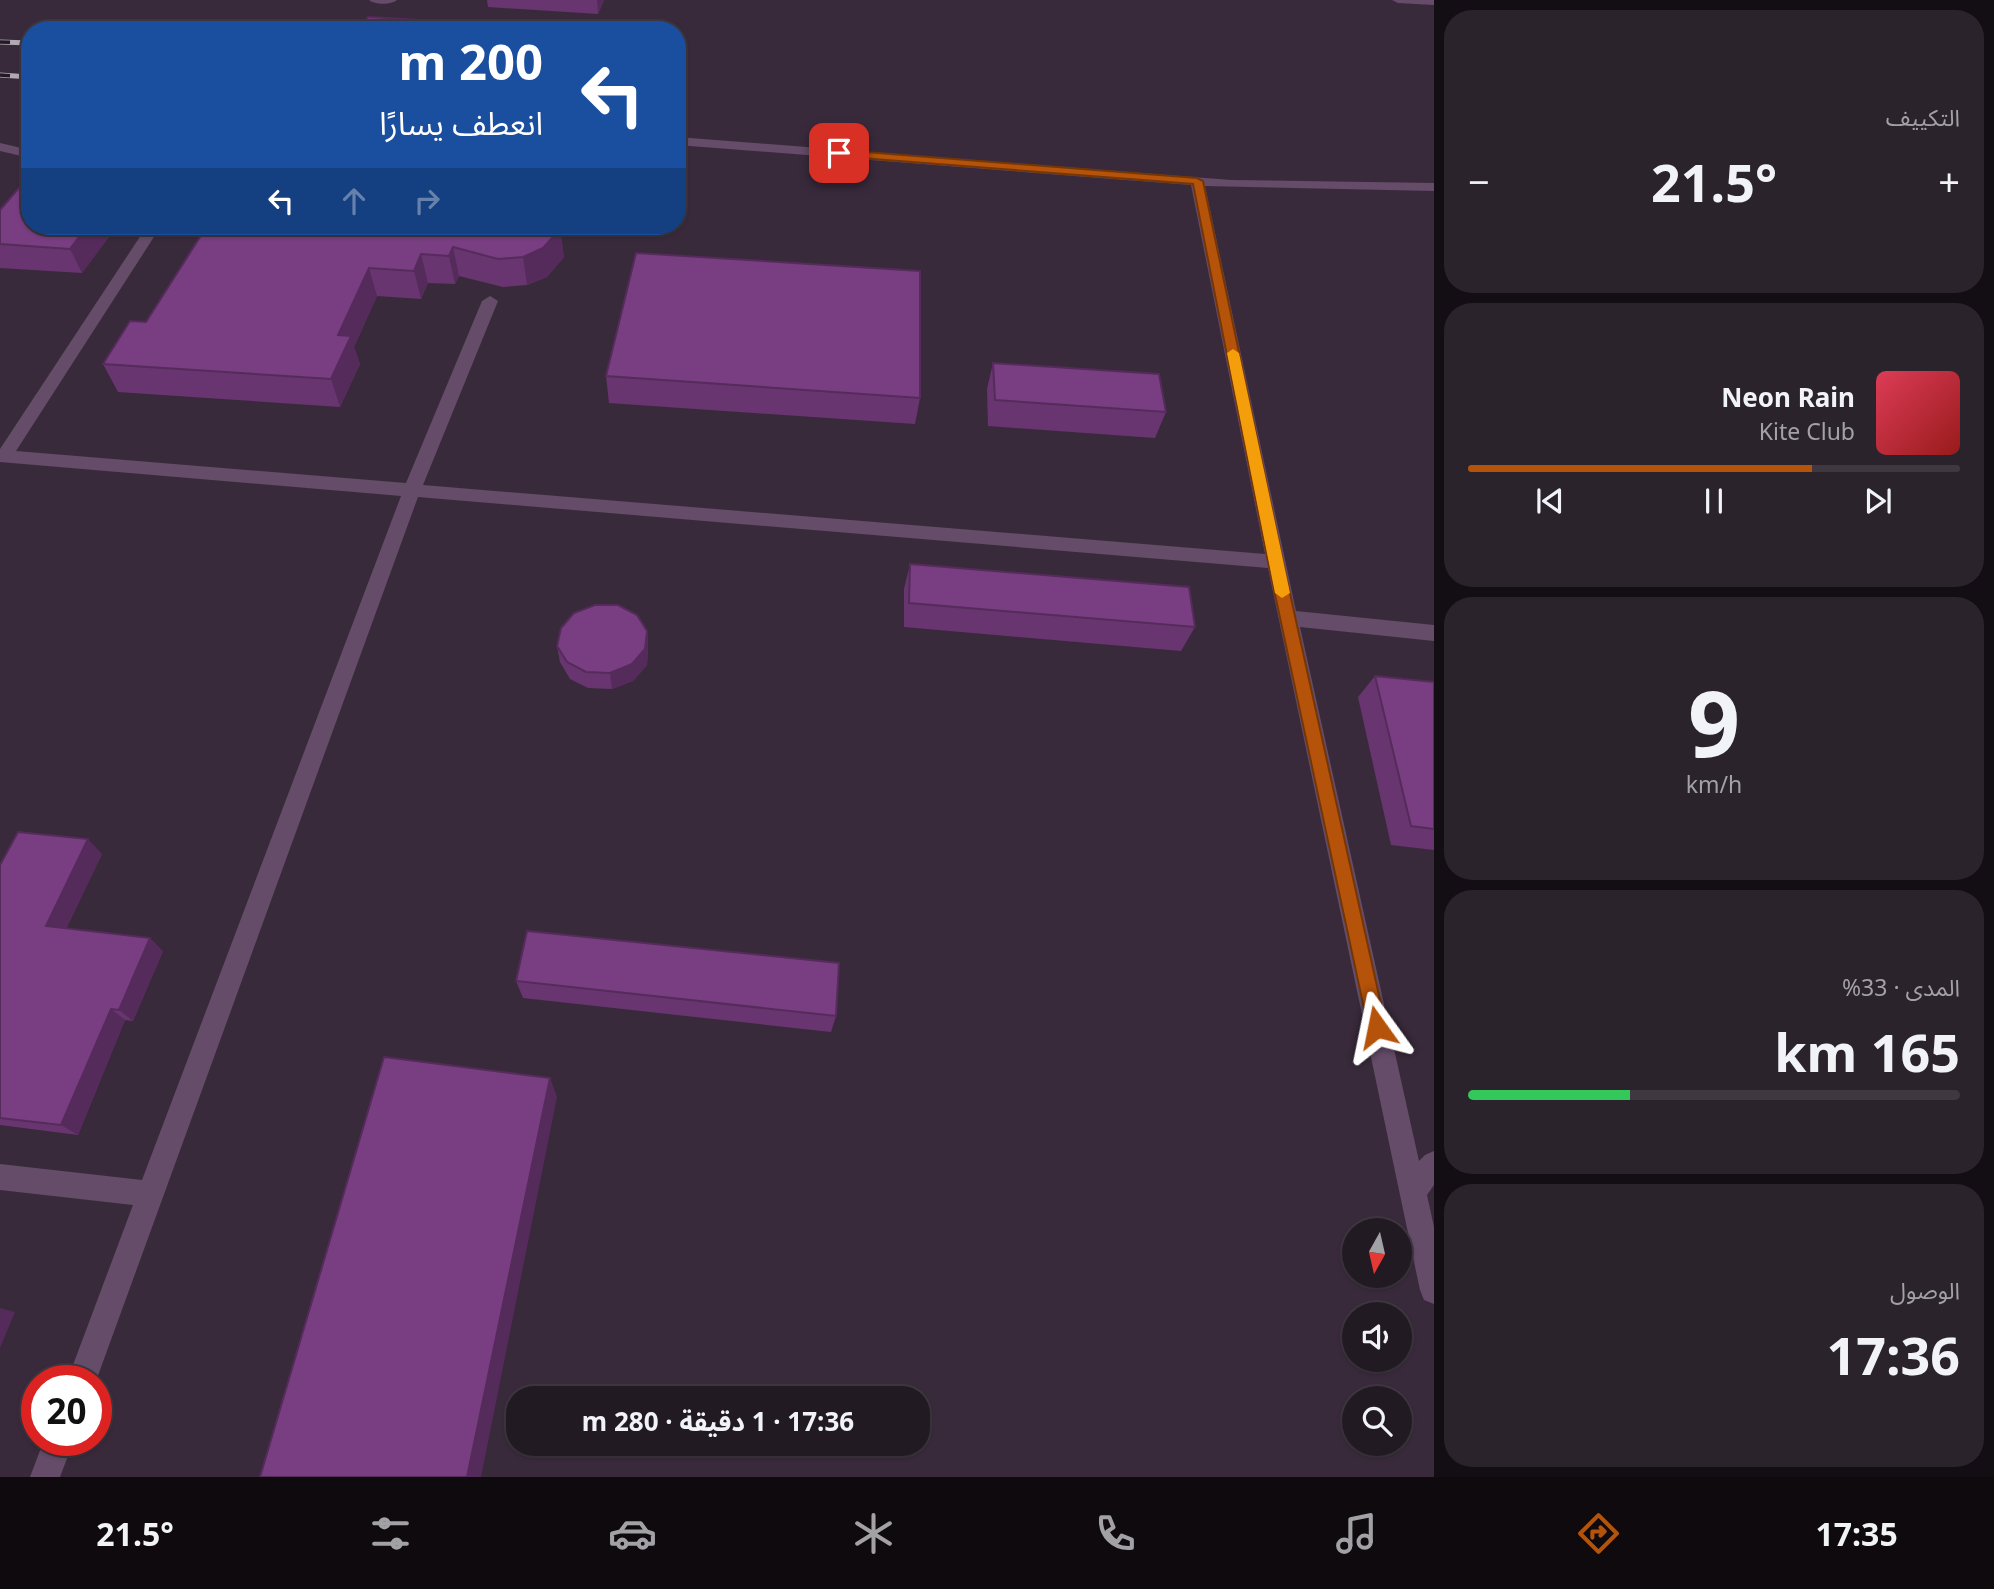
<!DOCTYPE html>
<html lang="ar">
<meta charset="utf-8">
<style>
body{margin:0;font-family:"Noto Sans","Noto Sans Arabic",sans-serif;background:#2a232b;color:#f1f3f6;direction:rtl;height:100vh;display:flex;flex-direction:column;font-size:26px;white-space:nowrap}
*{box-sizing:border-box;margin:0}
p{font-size:23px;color:#a2a1a6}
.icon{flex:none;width:38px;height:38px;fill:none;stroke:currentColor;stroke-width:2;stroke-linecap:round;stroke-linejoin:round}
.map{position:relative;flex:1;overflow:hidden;direction:ltr}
.side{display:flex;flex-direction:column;gap:10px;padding:10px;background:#130e13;width:560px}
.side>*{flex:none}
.guide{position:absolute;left:21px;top:21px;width:665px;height:214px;border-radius:28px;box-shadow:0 2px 5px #0004,0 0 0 2px #3f3841;direction:rtl;background:#1a4fa0;color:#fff;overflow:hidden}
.needle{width:46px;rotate:188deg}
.fabs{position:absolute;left:1342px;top:1218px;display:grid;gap:14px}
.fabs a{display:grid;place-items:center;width:70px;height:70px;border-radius:50%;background:#221a23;box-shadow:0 2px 5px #0004,0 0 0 2px #3f3841;font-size:35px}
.speed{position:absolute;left:21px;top:1365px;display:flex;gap:14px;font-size:35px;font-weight:700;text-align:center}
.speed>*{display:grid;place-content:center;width:91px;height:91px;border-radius:50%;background:#221a23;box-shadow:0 2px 5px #0004,0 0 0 2px #3f3841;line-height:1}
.speed .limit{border:10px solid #d22;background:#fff;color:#111}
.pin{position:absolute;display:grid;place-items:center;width:60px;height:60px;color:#fff;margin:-30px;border-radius:14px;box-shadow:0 4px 10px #0006}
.me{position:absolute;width:77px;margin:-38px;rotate:348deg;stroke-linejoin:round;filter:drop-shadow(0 0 5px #0008)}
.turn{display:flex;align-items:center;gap:24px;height:147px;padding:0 28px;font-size:32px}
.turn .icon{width:91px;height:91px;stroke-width:2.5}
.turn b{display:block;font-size:49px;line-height:60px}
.lanes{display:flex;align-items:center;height:66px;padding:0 28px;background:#0003;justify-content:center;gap:35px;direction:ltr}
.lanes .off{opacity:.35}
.big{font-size:52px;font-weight:700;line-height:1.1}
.side .widget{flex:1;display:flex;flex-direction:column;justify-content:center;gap:10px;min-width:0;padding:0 24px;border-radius:28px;background:#2a232b}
.side .dial{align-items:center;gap:0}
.dial b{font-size:91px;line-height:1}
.song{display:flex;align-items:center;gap:21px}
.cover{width:84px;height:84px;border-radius:10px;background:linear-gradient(135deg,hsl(350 70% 55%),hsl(0 70% 35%))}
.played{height:7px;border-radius:4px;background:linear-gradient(90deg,#b45309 70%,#3f3841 70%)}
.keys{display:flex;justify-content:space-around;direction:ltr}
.heat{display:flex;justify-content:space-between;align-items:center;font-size:38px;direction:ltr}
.charge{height:10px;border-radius:5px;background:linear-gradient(90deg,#34c759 33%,#3f3841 0)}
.trip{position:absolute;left:506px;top:1386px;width:424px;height:70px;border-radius:28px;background:#221a23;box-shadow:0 2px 5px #0004,0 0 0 2px #3f3841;font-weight:700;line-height:70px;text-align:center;direction:rtl}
.tab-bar{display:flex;height:112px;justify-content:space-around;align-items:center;background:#0e0a0e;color:#a2a1a6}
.tab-bar .icon{width:49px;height:49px}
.tab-bar .selected{color:#b45309}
.tab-bar b{font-size:32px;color:#f1f3f6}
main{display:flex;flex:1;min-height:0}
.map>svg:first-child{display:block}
.built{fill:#392a3b;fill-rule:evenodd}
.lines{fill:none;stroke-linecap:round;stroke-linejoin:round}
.service{fill:#654c69;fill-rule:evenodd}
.rail-casing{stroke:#b2aab3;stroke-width:5}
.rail{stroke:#231925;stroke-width:3.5;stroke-dasharray:10;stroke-linecap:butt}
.wall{fill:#683570}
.shaded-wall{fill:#552b5b}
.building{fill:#793e82;stroke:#552b5b;stroke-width:2}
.route{fill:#b45309;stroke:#753606;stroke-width:2}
.slow{fill:#f59e0b}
</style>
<main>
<section class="side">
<div class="widget"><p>التكييف</p>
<div class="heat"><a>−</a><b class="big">21.5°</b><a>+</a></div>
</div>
<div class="widget">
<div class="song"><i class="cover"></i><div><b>Neon Rain</b><p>Kite Club</p></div></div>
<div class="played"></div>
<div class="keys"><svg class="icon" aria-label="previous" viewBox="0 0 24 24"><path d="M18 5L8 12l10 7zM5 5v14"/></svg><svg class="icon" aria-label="pause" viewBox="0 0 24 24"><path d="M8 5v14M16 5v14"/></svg><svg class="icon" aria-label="next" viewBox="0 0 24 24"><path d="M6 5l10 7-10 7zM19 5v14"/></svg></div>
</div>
<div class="widget dial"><b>9</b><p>km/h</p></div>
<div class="widget"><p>المدى · 33%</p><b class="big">165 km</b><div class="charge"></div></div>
<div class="widget"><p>الوصول</p><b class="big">17:36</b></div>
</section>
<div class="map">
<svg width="1434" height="1477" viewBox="0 0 1434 1477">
<rect width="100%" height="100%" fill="#2d232f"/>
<!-- built -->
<path class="built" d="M0,0H1434V1477H0ZM30,30H677V226H30ZM1354,1230H1400V1276H1354ZM1354,1314H1400V1360H1354ZM37,1381H96V1440H37ZM518,1398H917V1444H518ZM1354,1398H1400V1444H1354Z"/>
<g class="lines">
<!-- service -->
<g class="service">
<path d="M369,0H397C391,5 375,5 369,0Z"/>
<path d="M1392,0H1434V5L1398,3Z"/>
<path d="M677,137L1231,180L1434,183V191L1205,186L1296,611L1434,625V641L1300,627L1419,1161L1425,1155L1434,1151V1185L1427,1195L1434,1227V1304L1424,1300L1420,1290L1268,568L418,497L96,1381H67L133,1205L0,1190V1164L142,1180L401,496L0,462V449L147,226H161L16,451L406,483L482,301L490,296L498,301L423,485L1265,554L1191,185L677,145Z"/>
<path d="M0,143L30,150V158L0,151Z"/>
<path d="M44,1440H74L60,1477H30Z"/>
</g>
<!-- rail casing -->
<g class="rail-casing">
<g id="rail">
<path d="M0,42L30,43"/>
<path d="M0,75L30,77"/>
</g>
</g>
<!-- rail -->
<use href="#rail" class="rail"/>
</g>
<!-- wall -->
<g class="wall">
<path d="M487,0H604L598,14L488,7Z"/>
<path d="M0,210L30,226H117L82,273L0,268Z"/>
<path d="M207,226L560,229L564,257L547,277L527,285L503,287L459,276L455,284L428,283L421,299L377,296L354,347L360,364L340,407L118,392L103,364L146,322Z"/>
<path d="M993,363L1166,412L1155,438L988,426L987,389Z"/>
<path d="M606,376L920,398L915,424L609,403Z"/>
<path d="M910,564L1195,627L1181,651L904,627V589Z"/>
<path d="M647,631L648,647L647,665L633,681L612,689L588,688L570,679L560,662L557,646Z"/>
<path d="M1375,676L1434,683V850L1391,845L1358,697Z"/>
<path d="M102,854L66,929L163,951L133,1021L125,1020L78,1135L0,1125V865Z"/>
<path d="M516,981L836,1016L831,1032L523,998Z"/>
</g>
<!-- shaded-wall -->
<g class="shaded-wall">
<path d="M597,0H604L598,14Z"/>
<path d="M419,20L421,30H413Z"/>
<path d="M87,226H117L82,273L70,249Z"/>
<path d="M560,229L564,257L547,277L527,285L523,257Z"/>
<path d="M453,247L459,276L455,284L449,256Z"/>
<path d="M421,254L428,283L421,299L414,271Z"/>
<path d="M369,268L377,296L354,347L360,364L340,407L331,379L338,335Z"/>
<path d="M647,631L648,647L647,665L633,681L612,689L610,673Z"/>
<path d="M88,839L102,854L61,939L46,926Z"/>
<path d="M150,938L163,951L133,1021L119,1010Z"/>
<path d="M111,1009L125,1020L78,1135L61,1125Z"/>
<path d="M550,1078L557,1097L481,1477H467Z"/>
<path d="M0,1308L15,1312L0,1348Z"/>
</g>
<!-- building -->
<g class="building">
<path d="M368,17L419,20L413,30H359Z"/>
<path d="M30,175V226H87L70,249L0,244V210Z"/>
<path d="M207,226H557L560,229L543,248L523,257L498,259L453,247L449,256L421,254L414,271L369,268L338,335L351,336L331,379L103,364L130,321L146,322Z"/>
<path d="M636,253L920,271V398L606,376Z"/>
<path d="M993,363L1159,374L1166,412L995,400Z"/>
<path d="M910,564L1189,587L1195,627L909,603Z"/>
<path d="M595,605H618L637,615L647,631L645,649L632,664L610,673L586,672L567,662L557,646L561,628L574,613Z"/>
<path d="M1375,676L1434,682V829L1411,826Z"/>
<path d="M18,832L88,839L46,926L150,938L119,1010L111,1009L61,1125L0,1118V865Z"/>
<path d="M527,931L839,963L836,1016L516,981Z"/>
<path d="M384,1057L550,1078L467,1477H260Z"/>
</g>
<!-- route -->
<path class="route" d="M839,150L1197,178L1203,181L1283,562L1386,1027L1384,1034L1377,1036L1370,1034L1368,1027L1268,562L1193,184L835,156L834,153Z"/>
<!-- slow -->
<path class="slow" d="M1233,349L1239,353L1290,593L1282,598L1275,593L1227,353Z"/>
</svg>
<div class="fabs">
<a><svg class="needle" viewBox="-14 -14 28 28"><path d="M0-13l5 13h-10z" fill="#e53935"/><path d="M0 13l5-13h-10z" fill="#a2a1a6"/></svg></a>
<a><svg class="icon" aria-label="sound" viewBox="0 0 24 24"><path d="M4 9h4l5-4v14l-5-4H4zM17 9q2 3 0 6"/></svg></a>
<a><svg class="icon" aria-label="search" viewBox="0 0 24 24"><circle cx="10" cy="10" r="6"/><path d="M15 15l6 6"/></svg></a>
</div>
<div class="speed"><div class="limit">20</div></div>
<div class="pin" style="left:839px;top:153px;background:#d93025"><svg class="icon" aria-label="arrive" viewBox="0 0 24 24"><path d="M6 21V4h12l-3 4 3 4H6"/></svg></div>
<svg class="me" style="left:1377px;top:1027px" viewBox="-20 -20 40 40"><path d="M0-17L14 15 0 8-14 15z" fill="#b45309" stroke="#fff" stroke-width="4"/></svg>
<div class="trip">17:36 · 1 دقيقة · 280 m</div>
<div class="guide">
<div class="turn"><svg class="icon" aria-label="left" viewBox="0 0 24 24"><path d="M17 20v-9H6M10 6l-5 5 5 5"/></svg><div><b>200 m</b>انعطف يسارًا</div></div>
<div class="lanes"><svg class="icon" aria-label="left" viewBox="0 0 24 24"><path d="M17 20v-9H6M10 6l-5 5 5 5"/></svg><svg class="icon off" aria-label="ahead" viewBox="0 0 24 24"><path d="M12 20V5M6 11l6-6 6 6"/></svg><svg class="icon off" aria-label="right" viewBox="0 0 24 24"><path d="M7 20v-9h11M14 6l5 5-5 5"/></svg></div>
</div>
</div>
</main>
<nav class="tab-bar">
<b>17:35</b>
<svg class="icon selected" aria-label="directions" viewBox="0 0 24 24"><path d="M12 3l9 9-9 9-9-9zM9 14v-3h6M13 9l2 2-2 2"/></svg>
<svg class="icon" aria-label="music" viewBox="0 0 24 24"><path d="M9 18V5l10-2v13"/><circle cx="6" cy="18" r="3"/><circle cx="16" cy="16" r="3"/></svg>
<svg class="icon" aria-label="phone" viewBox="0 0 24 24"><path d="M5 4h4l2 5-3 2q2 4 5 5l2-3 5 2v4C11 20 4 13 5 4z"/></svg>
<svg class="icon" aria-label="climate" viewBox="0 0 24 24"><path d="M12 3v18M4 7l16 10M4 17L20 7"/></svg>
<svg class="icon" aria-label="car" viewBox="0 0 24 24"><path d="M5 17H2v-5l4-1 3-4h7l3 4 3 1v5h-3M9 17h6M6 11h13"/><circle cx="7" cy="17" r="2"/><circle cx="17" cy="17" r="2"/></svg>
<svg class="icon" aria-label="filters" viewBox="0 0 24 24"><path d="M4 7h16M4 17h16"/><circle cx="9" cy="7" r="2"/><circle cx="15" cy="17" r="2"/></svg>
<b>21.5°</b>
</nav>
